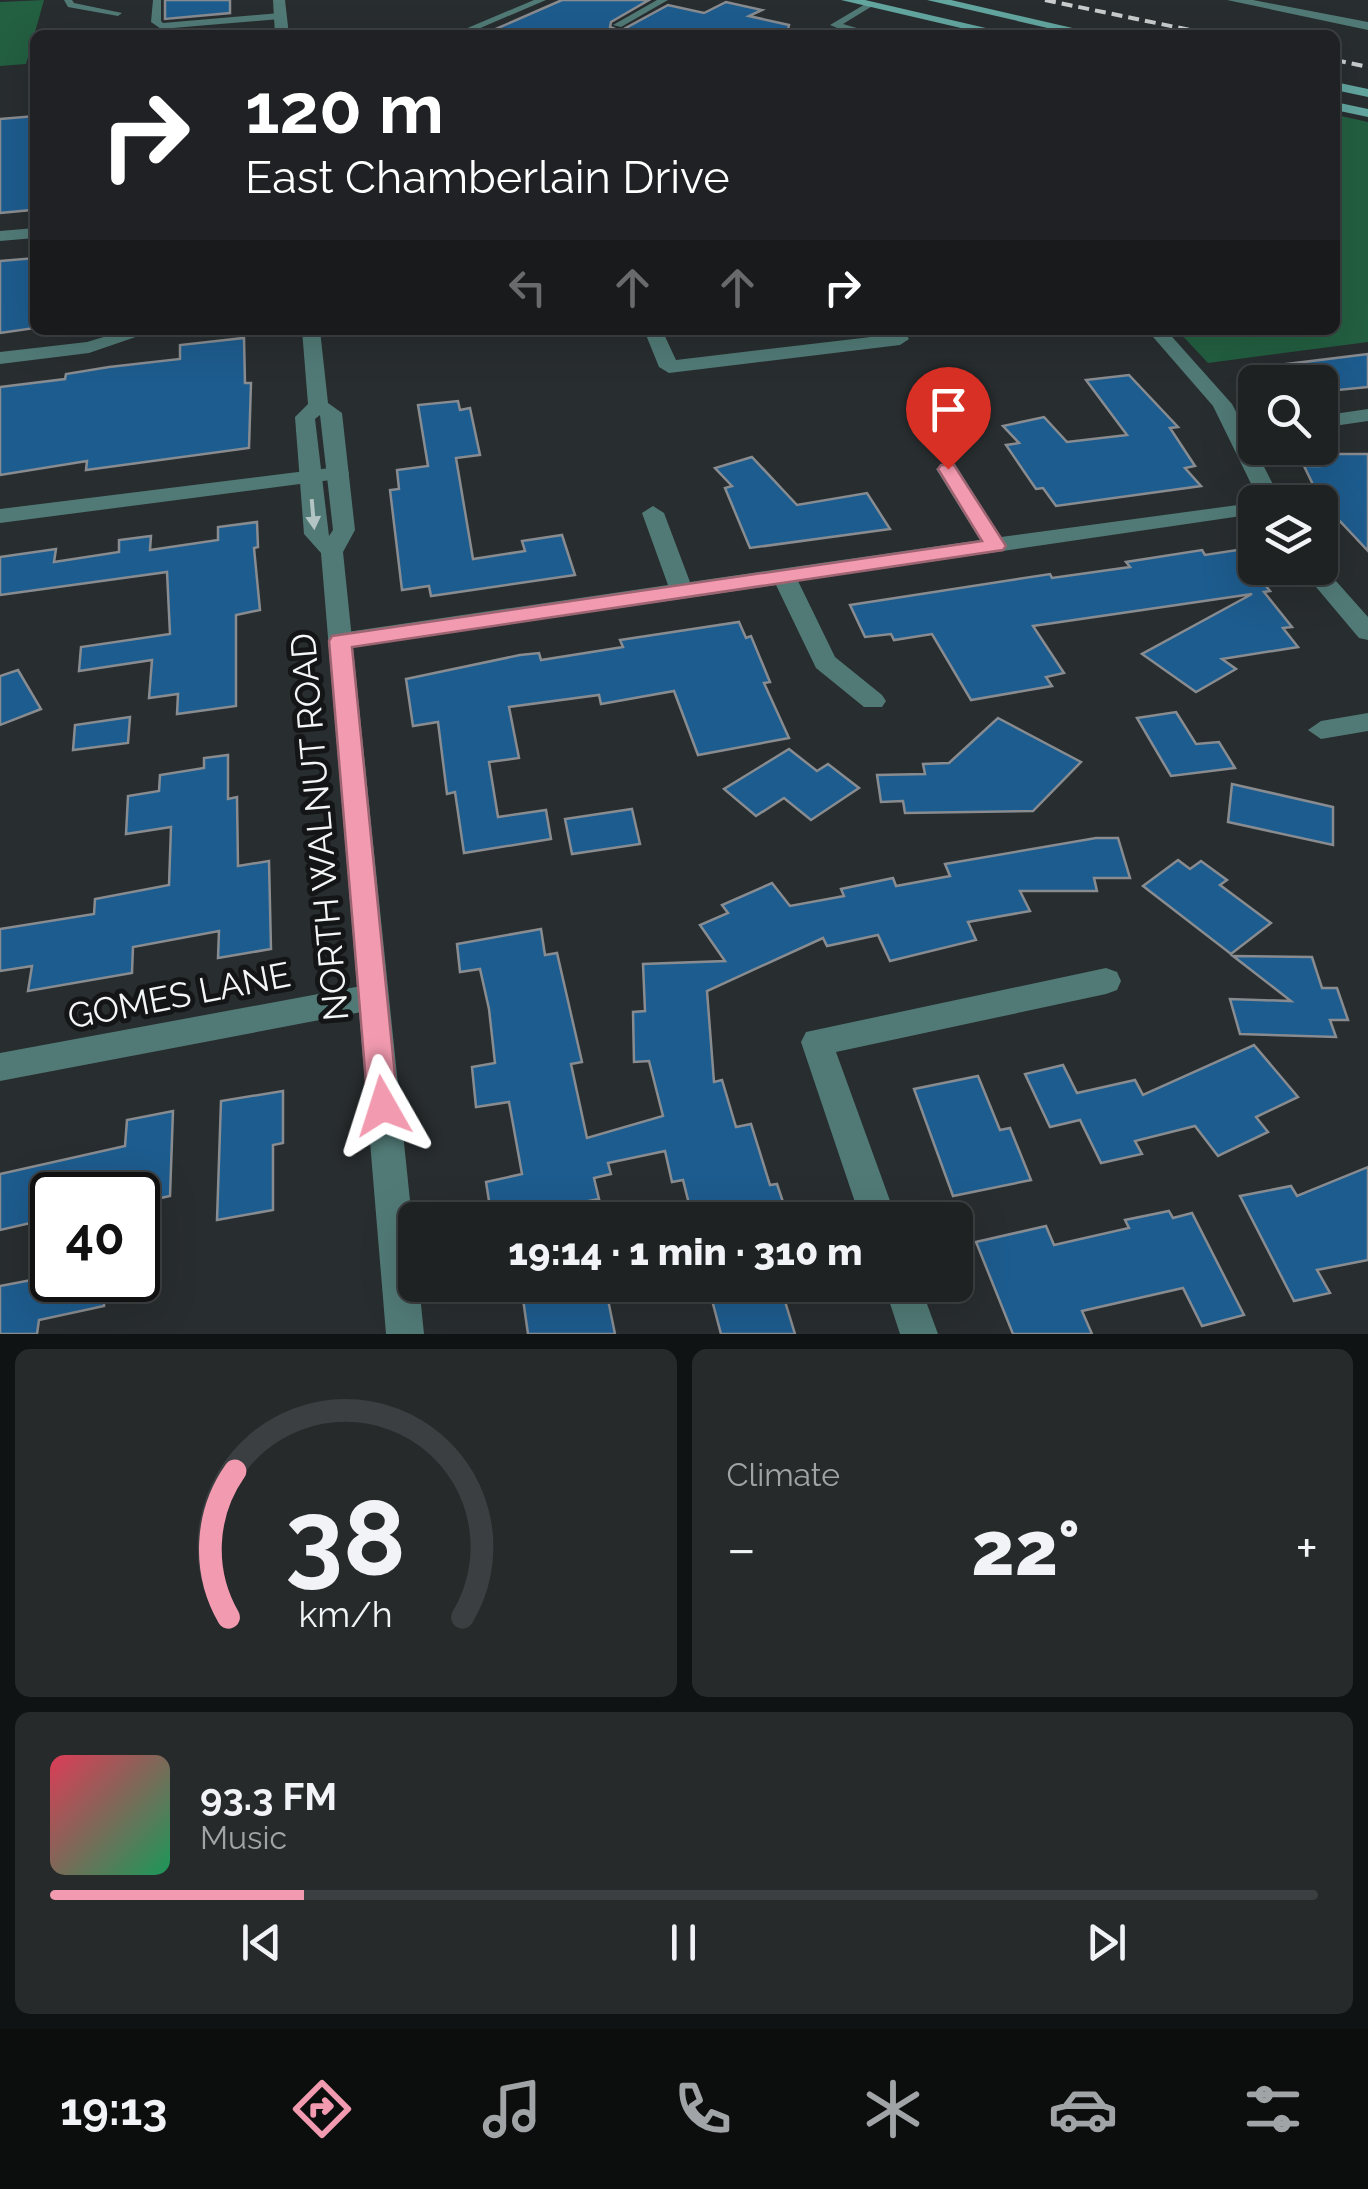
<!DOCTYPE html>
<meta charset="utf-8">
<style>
body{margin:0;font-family:Raleway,sans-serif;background:#262a2b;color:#f1f3f6;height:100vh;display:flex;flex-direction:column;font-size:38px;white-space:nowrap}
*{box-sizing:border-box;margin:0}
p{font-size:32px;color:#a1a4a6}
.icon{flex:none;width:55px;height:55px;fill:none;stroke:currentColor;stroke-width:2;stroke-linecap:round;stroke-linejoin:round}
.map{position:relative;height:1334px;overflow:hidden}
.details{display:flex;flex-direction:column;gap:15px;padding:15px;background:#101313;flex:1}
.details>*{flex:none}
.guide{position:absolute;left:30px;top:30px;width:1310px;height:305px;border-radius:15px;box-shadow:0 10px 40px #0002,0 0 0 2px #3c3f41;background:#202124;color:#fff;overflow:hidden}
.buttons{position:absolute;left:1238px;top:365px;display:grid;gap:20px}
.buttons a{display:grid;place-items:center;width:100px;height:100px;border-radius:15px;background:#1e2223;box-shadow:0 10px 40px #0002,0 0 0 2px #3c3f41;font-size:50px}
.speed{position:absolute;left:30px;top:1172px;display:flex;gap:20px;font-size:50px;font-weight:700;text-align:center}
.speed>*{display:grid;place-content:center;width:130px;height:130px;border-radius:50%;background:#1e2223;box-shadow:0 10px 40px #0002,0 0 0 2px #3c3f41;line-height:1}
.speed .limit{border:5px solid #111;border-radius:15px;background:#fff;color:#111}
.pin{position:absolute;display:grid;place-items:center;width:85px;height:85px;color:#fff;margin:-102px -42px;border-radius:50% 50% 50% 0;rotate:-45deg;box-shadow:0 0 10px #0007}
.pin .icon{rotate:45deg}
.me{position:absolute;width:110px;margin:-55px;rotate:354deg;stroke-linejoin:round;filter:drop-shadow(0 0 8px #0008)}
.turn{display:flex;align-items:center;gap:35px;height:210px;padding:0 50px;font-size:45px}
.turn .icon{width:130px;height:130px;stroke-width:2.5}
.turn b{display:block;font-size:70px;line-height:85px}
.lanes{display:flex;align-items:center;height:95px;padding:0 50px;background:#0003;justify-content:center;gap:50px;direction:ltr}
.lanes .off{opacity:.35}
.big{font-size:75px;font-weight:800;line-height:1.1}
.details .tile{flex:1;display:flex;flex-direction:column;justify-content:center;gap:15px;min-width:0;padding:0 35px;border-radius:15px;background:#262a2b}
.details .dial{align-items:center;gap:0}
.dial svg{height:260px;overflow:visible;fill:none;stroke:#3c3f41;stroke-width:7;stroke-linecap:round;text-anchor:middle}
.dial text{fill:#f1f3f6;stroke:none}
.song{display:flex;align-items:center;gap:30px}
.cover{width:120px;height:120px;border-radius:15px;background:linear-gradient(135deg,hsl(350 70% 55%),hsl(150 70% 35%))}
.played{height:10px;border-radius:5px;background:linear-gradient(90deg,#f29aaf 20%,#3c3f41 20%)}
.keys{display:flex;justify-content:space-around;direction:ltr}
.heat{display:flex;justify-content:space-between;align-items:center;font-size:55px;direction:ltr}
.details .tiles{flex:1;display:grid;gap:15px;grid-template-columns:1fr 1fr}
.tile:last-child{grid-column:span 2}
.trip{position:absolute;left:398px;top:1202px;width:575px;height:100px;border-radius:15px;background:#1e2223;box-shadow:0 10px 40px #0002,0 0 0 2px #3c3f41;font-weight:800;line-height:100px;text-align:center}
.menu{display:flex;height:160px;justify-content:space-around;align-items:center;background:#0c0e0e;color:#a1a4a6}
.menu .icon{width:70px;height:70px}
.menu .current{color:#f29aaf}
.menu b{font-size:45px;color:#f1f3f6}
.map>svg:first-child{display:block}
.green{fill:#235f41}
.building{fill:#1d5c8e;stroke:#888c90;stroke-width:2.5}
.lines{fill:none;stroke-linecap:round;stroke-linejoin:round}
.service{fill:#517a76;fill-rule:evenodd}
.minor{fill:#517a76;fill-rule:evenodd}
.tertiary{fill:#517a76;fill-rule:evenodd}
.secondary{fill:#63a6a0;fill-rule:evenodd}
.rail{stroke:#c8cccd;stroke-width:4;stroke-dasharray:11 6;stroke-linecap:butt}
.oneway{fill:#b2c4c3}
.route{fill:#f29aaf;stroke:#9d6472;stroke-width:2.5}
.labels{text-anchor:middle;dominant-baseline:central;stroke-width:10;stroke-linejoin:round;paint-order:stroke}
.near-street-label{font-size:35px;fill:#f2f6f7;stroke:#131516}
</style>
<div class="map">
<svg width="1368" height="1334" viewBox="0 0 1368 1334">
<rect width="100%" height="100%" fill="#282d2f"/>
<!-- green -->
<g class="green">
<path d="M44,0L26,64L0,66V2Z"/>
<path d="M1341,116L1368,122V342L1208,363L1177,330H1335V123Z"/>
</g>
<!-- building -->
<g class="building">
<path d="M165,0H230V13L165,19Z"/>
<path d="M562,0H649L611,22L610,27L620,31L668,5L704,13L726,2L762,10L749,16L789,25L787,35H482Z"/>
<path d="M35,116L31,210L0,213V119Z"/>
<path d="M35,258V328L0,333V261Z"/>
<path d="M244,338L245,383H251L249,448L86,470L87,461L0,475V387L65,379L66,374L109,367L180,359V345Z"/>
<path d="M1368,354V387L1338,390L1330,382H1264L1263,367Z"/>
<path d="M1129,375L1178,427L1170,428L1195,466L1185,468L1201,486L1056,506L1043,488L1036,489L1006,445L1019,443L1003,426L1044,417L1067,442L1127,435L1086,380Z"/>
<path d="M458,401L460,410L470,408L480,455L456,458L473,559L525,551L522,541L562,535L575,575L431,596L429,586L402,590L390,490L399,489L397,470L428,466L418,405Z"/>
<path d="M1312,454H1368V551L1321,501L1304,466H1319Z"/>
<path d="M752,457L797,505L867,493L890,529L750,548L725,488L732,486L715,468Z"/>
<path d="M257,522L258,547L254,548L260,610L236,615V706L177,714L178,694L149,698L152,660L79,671L81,647L170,634L167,572L0,595V557L56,549L54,562L119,552V540L151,536L150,550L218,540V527Z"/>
<path d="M1202,550L1205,555L1237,550L1270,591L1264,592L1292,627L1283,628L1298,647L1222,659L1236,669L1196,692L1142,654L1252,594L1033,626L1064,673L1046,677L1052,686L971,700L932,634L894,640L891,634L865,637L850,605L1050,574L1052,578L1130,567L1126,562Z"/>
<path d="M739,622L746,638L751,636L770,682L764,683L789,738L698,755L674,691L601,704L599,695L509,707L519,758L489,762L498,817L546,810L551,839L464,853L455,792L447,794L438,722L413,726L406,679L520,655L539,653L541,660L623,647L620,640Z"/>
<path d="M18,670L41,709L0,725V676Z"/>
<path d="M1176,712L1196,744L1219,742L1235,768L1171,776L1137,718Z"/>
<path d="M130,717L128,743L73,750L75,725Z"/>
<path d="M998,718L1081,762L1033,811L905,813L903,801L881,802L877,775L925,774L923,764L949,763Z"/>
<path d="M789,749L817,771L828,764L859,788L811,820L784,798L756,816L724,789Z"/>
<path d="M228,755V799L237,797L238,866L269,861L271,949L218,958L219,931L133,947L132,973L28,991L32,966L0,971V929L94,914L95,899L169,885L171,827L126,834L128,796L159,791L160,775L204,768V758Z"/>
<path d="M1232,784L1333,807V845L1228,822Z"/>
<path d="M632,809L640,844L572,854L565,819Z"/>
<path d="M1096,838H1118L1130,878H1094L1097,891H1020L1030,911L968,922L976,940L890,961L878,935L827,946L823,938L707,991L714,1082L722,1080L736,1127L751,1124L770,1185L777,1184L789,1220H693L683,1180L672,1182L665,1151L608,1163L611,1174L594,1178L599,1199L492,1220L486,1182L522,1174L509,1102L476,1107L472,1067L495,1063L489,1009L480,969L460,972L457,944L541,929L545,955L557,953L582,1062L571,1064L587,1138L663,1116L649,1061L634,1062L633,1012L645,1011L643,964L725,961L700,925L728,913L722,905L772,883L790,906L844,896L841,889L893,878L896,886L950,876L945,864Z"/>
<path d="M1178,860L1190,869L1201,861L1227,880L1220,885L1271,923L1231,954L1143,886Z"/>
<path d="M1233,956L1312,957L1322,988H1337L1348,1020H1330L1336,1037L1240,1034L1230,999L1291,1001Z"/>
<path d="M1254,1045L1298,1097L1256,1117L1268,1132L1218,1156L1195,1126L1135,1141L1142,1154L1101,1163L1080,1120L1050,1127L1025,1074L1063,1065L1077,1093L1135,1080L1143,1095Z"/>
<path d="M978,1076L1000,1130L1010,1128L1031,1180L953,1196L914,1089Z"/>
<path d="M283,1091V1143L273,1145V1210L217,1220L221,1101Z"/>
<path d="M173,1111L170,1196L138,1203V1195H49L48,1219L0,1230V1174L125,1146L127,1120Z"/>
<path d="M1368,1167V1260L1317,1270L1330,1293L1294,1301L1240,1196L1291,1186L1297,1196Z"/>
<path d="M1169,1211L1173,1218L1192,1213L1244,1315L1202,1326L1183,1288L1082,1311L1092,1334H1013L976,1242L1046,1226L1054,1245L1129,1228L1125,1220Z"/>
<path d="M52,1276V1280H105L104,1306L39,1320L37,1334H0V1286Z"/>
<path d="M521,1285H605L615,1334H528Z"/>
<path d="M708,1285H780L795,1334H721Z"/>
</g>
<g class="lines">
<!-- service -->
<g class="service">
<path d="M64,0H72L74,3L122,13L118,16L68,7Z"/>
<path d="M153,0H161V21L163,23L280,13L285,16L280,19L161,29L151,22Z"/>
<path d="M534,0H546L464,35H451Z"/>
<path d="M657,0H668L621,27L613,25Z"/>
<path d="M867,3L874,5L843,24L867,31V35H854L830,25Z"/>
</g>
<!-- minor -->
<g class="minor">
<path d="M1227,0H1253L1368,22V30Z"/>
<path d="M35,228V238L0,241V231Z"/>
<path d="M127,330H156L89,353L0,364V352L87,342Z"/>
<path d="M644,330H662L676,360L888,335L885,330H903L909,339L900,345L669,373L659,367Z"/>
<path d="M1147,330H1166L1232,404L1282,502H1255V514L798,581L835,657L882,695L886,701L882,707H864L816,668L776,585L340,649L328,641L340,633L668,585L642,513L653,506L664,513L690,582L980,540L936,469L947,463L955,464L1001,537L1260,502L1213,406Z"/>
<path d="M1368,409V421L1320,428V416Z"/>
<path d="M338,467L346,468L349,473L346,478L0,523V509Z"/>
<path d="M1320,563L1368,617V640L1359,638L1300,568H1320Z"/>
<path d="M1368,713V731L1321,739L1308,730L1321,721Z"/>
<path d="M1106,968L1117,972L1121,981L1117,990L1106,994L836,1052L897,1220H861L801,1042L806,1032Z"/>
<path d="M372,984L383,988L388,997L383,1006L372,1010L0,1081V1053Z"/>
<path d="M884,1285H920L938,1334H900Z"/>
</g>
<!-- tertiary -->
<g class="tertiary">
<path d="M273,0H285L289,35H275Z"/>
<path d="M302,330H320L328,403L342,413L355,530L343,552L415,1249V1285H419L424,1334H386L321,553L304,534L295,417L308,404ZM320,415L333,530L329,536L315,419Z"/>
</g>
<!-- secondary -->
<g class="secondary">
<path d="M841,0H865L1016,35H991Z"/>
<path d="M927,0H951L1103,35H1078Z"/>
<path d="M1335,82L1368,89V97L1335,90Z"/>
<path d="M1335,102L1368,109V117L1335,110Z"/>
</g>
<!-- rail -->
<g class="rail">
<path d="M1045,0L1214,35"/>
<path d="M1335,60L1368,67"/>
</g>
</g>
<!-- one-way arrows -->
<defs><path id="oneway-solid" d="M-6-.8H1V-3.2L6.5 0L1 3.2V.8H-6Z" transform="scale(2.5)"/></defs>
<use class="oneway" href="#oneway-solid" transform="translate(313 514) rotate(85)"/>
<!-- route -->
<path class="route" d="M941,465H954L1006,546L1003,550L352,647L398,1106L393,1115L383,1119L372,1115L368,1106L329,641L332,636L982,541L938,469Z"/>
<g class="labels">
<!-- near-street labels -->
<g class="near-street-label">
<text transform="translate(319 827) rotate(-95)">NORTH WALNUT ROAD</text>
<text transform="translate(179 995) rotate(-11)">GOMES LANE</text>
</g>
</g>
</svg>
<div class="buttons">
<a><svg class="icon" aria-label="search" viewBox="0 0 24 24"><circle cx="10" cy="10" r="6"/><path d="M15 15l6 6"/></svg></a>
<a><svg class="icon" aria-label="layers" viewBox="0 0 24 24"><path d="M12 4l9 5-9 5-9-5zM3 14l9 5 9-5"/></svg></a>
</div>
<div class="speed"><div class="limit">40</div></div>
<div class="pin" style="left:948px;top:469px;background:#d93025"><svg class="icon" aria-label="arrive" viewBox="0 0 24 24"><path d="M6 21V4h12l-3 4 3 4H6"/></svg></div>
<svg class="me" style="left:383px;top:1106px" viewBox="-20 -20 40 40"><path d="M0-17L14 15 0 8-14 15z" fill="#f29aaf" stroke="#fff" stroke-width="4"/></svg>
<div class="trip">19:14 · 1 min · 310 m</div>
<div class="guide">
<div class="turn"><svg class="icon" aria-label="right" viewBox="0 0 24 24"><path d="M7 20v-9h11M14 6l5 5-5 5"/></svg><div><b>120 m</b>East Chamberlain Drive</div></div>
<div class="lanes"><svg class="icon off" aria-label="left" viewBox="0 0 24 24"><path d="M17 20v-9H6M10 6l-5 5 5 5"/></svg><svg class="icon off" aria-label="ahead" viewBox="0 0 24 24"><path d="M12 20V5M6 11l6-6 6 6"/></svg><svg class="icon off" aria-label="ahead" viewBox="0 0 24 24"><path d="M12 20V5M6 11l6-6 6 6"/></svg><svg class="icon" aria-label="right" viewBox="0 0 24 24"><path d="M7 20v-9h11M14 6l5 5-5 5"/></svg></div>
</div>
</div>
<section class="details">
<div class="tiles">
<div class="tile dial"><svg viewBox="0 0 100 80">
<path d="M14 69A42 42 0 1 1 86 69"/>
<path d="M14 69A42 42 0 0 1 16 24" stroke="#f29aaf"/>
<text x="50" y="56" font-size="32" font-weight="700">38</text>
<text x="50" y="72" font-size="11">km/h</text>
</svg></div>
<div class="tile"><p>Climate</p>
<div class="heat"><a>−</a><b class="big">22°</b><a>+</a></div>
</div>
<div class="tile">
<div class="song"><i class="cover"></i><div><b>93.3 FM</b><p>Music</p></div></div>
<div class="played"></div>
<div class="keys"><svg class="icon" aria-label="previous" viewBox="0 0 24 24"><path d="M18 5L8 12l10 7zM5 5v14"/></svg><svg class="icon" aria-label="pause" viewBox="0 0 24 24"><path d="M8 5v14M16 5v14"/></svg><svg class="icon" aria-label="next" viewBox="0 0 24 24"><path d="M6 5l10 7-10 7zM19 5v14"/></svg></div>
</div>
</div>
</section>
<nav class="menu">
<b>19:13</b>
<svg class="icon current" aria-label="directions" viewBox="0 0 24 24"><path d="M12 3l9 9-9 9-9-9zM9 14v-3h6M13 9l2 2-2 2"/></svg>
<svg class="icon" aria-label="music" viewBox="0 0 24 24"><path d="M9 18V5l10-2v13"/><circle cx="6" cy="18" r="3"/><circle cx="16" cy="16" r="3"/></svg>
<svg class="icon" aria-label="phone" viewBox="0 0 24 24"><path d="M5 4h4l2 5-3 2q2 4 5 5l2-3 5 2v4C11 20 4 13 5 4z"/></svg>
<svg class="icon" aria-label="climate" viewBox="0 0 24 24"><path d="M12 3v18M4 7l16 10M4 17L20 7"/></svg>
<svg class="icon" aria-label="car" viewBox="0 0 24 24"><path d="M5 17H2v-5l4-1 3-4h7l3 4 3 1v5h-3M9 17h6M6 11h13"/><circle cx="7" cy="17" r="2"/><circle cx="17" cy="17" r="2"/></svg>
<svg class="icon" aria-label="filters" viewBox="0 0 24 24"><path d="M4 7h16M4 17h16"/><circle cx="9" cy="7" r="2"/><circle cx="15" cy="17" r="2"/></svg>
</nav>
